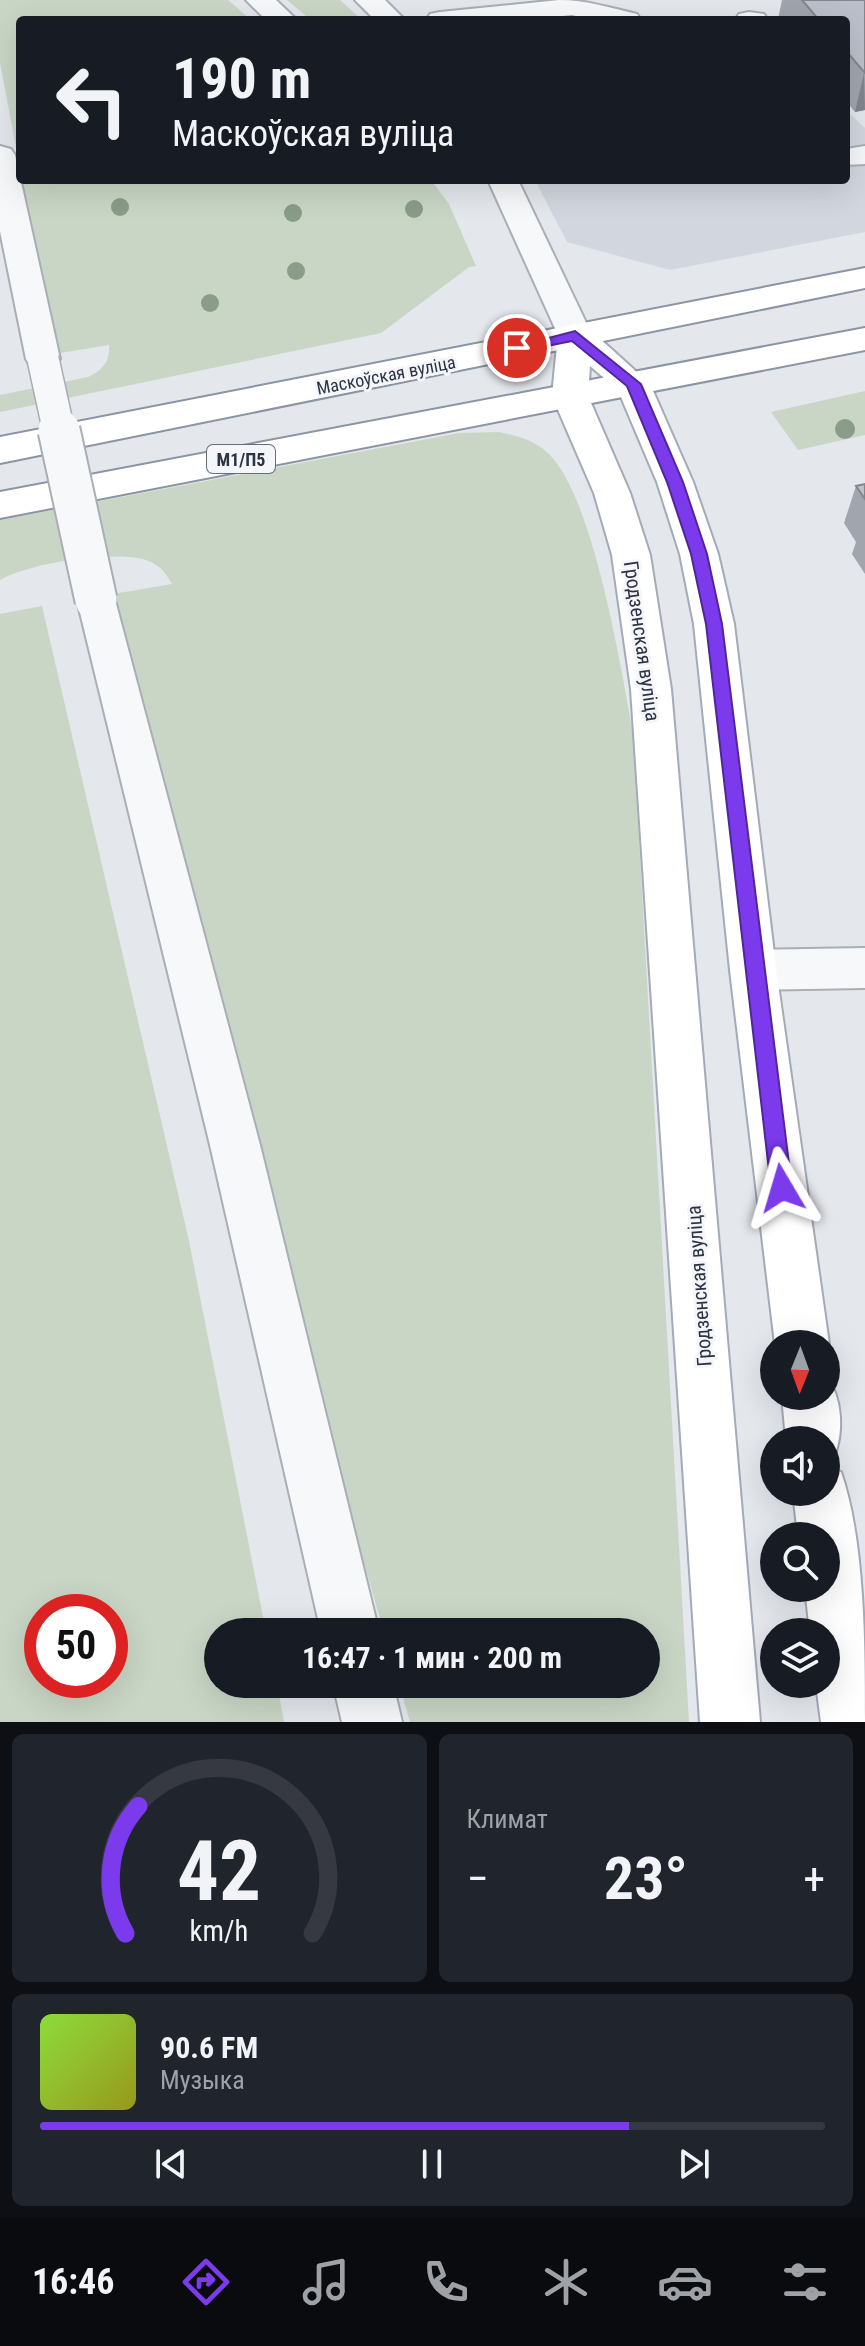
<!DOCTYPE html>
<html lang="ru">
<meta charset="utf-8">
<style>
body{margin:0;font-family:"Roboto Condensed",sans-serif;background:#20242c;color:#f1f3f6;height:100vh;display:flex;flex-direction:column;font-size:30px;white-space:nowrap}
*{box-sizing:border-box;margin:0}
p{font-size:26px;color:#9ea1a6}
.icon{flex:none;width:44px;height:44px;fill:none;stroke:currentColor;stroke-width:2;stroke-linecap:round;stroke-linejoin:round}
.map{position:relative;height:1722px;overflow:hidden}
.details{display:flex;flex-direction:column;gap:12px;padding:12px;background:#0d0f14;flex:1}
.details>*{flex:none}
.banner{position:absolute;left:16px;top:16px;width:834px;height:168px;border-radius:8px;box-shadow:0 8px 32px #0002;background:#171b24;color:#f1f3f6;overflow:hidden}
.needle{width:52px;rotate:181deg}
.fabs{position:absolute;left:760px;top:1330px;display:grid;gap:16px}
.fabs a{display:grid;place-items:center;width:80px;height:80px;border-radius:50%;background:#171b24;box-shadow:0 8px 32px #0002;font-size:40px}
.speed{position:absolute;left:24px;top:1594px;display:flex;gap:16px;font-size:40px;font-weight:700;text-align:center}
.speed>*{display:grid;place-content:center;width:104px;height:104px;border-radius:50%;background:#171b24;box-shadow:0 8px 32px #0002;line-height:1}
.speed .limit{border:12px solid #d22;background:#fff;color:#111}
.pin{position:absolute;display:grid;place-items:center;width:68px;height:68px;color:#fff;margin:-34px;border:4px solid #fff;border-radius:50%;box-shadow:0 2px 8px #0007}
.me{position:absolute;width:88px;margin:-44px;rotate:353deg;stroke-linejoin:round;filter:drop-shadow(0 0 6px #0008)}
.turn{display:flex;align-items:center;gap:28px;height:168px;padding:0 24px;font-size:36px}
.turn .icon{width:104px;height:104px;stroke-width:2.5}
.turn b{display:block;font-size:56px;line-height:68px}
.big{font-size:60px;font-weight:700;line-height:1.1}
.details .card{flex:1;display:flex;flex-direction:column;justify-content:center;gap:12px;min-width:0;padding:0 28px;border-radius:12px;background:#20242c}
.details .dial{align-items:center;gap:0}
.dial svg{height:208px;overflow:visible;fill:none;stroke:#363941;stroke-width:7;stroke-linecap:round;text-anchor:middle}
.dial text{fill:#f1f3f6;stroke:none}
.song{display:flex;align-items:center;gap:24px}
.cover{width:96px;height:96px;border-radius:12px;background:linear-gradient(135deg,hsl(90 70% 55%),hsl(60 70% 35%))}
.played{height:8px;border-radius:4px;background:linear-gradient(90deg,#7c3aed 75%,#363941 75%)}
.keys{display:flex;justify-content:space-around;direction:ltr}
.heat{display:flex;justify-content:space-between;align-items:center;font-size:44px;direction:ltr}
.details .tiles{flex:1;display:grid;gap:12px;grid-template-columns:1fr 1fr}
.card:last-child{grid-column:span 2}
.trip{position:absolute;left:204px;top:1618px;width:456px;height:80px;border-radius:40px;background:#171b24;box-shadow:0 8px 32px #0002;font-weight:700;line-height:80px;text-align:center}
.tabs{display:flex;height:128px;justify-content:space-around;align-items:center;background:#090b0e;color:#9ea1a6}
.tabs .icon{width:56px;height:56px}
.tabs .current{color:#7c3aed}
.tabs b{font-size:36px;color:#f1f3f6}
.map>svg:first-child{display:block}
.built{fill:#d2d6de}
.green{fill:#c9d6c5;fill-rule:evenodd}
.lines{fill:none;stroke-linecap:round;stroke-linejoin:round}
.minor-casing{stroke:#a9aeb7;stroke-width:4}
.major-casing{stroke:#a3abb8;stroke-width:4}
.highway-casing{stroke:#8b94a3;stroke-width:4}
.minor{fill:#f7f8fa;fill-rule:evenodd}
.major{fill:#fff;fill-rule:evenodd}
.highway{fill:#fff;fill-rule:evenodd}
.minor-bridge-far1-casing{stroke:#a9aeb7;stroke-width:34;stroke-linecap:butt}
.minor-bridge-casing{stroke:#a9aeb7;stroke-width:45;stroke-linecap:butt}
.minor-bridge-far1{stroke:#f7f8fa;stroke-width:31}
.minor-bridge{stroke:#f7f8fa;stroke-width:41}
.tree{fill:#899d89}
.wall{fill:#a1a5ae}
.shaded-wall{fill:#83868d}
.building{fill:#bbc0ca;stroke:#83868d;stroke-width:2}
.route{fill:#7c3aed;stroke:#51269a;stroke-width:2}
.labels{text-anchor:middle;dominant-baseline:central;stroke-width:6;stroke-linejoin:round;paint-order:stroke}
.far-street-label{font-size:18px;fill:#2b3445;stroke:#f4f6f9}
.shield{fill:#f4f6f9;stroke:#676e7b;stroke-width:2}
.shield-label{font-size:18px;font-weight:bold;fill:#2b3445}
.street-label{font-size:20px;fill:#2b3445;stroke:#f4f6f9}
</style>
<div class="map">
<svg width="865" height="1722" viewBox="0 0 865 1722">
<rect width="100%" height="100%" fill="#e4e7ec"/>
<!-- built -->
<path class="built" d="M846,110L865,128V232L670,270L567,242L535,180H846Z"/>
<!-- green -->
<g class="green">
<path d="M0,0H228L251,20H20V168L0,63Z"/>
<path d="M287,0H340L362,20H311Z"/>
<path d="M21,180H431L449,204L476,266L469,267L381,333L0,412V395L88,377C103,370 110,362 109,345L48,355L33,275Z"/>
<path d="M865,391V435L798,450L771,412Z"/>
<path d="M499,432C517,436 535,440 549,454C594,499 621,668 633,733L689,1722H410L399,1684H646V1632H384L289,1305L175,823L113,594L172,584C166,574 162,567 151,562C121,548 28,563 0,580V520L459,433Z"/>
<path d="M42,606L189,1241L266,1632H218V1684H277L284,1722H0V614ZM42,1612H110V1680H42Z"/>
</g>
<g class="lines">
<!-- minor casing -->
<g class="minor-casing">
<g id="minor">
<path d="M246,0H276L297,20H266Z"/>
<path d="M355,0H385L405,20H375Z"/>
<path d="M559,0C586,0 611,8 637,14L641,20H592L572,15L524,20H426L430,14L440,12Z"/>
<path d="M749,12L764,14L768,20H735L739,14Z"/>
<path d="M0,146L11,149L15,155L60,359L55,367L43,370L31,367L26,359L0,231Z"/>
<path d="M865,146V164L846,165V149Z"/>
<path d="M488,180H518L592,335L587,343L575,346L563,343L558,335Z"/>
<path d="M96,585L110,590L115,600L260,1145L379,1632H321L210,1145L77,600L82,590Z"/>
<path d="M865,948V988L753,990L737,984L730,970L737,956L753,950Z"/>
<path d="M333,1684H393L402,1722H342Z"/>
</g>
</g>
<!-- major casing -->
<g class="major-casing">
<g id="major">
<path d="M575,324L587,327L650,384L693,482L718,554L734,624L776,970L829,1344L826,1350V1344H775L730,970L694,624L680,554L657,482L618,390L590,366L588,396L630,493L650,555L671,689L760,1722H700L631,689L612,555L594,493L552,396L558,335L563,327Z"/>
<path d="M826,1376C843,1398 844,1435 833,1459L826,1463V1440H786L782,1396H826Z"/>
<path d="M826,1466L841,1472C865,1541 865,1648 865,1722H821L816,1684H826V1632H810L805,1588H826V1536H798L793,1492H826Z"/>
</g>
</g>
<!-- highway casing -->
<g class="highway-casing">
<g id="highway">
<path d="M865,268V288L0,463V437Z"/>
<path d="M865,328V350L0,518V492Z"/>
</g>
</g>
<!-- minor -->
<use href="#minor" class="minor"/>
<!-- major -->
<use href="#major" class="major"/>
<!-- highway -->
<use href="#highway" class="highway"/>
<!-- minor-bridge-far1 casing -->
<g class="minor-bridge-far1-casing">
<path id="minor-bridge-far1" d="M43,359L59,432"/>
</g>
<!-- minor-bridge casing -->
<g class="minor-bridge-casing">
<path id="minor-bridge" d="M59,430L96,600"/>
</g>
<!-- minor-bridge-far1 -->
<use href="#minor-bridge-far1" class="minor-bridge-far1"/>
<!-- minor-bridge -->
<use href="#minor-bridge" class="minor-bridge"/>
</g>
<!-- trees -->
<g class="tree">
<circle cx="120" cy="207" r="9"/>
<circle cx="414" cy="209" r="9"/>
<circle cx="293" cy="213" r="9"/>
<circle cx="296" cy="271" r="9"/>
<circle cx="210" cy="303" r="9"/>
<circle cx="845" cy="429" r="10"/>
</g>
<!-- wall -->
<g class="wall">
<path d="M782,0H865V110L855,112L846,101V20H779L778,19Z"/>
<path d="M865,484V574L852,554L856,542L844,523L856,486Z"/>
</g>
<!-- shaded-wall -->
<path class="shaded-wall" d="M864,73L865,110L855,112Z"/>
<!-- building -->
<g class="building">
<path d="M802,0H865V73L846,51V20H819Z"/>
<path d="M865,484V499L856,486Z"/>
</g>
<!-- route -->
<path class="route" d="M575,331L641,384L683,482L707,554L722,624L792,1188L789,1195L782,1198L774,1195L771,1188L706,624L691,554L667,482L627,386L572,341L517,352L510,348Z"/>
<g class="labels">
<!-- far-street labels -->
<g class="far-street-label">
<text transform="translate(386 375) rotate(-11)">Маскоўская вуліца</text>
</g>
<!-- shield labels -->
<rect class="shield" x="207" y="445" width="68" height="28" rx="6"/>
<g class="shield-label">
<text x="241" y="459">М1/П5</text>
</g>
<!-- street labels -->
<g class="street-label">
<text transform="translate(642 641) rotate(82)">Гродзенская вуліца</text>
<text transform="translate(699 1286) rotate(-94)">Гродзенская вуліца</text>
</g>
</g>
</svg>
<div class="fabs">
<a><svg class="needle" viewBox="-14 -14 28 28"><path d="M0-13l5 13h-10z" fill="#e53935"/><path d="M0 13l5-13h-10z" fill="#9ea1a6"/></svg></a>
<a><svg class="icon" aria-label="sound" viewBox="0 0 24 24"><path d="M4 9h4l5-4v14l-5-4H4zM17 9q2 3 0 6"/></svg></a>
<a><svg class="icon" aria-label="search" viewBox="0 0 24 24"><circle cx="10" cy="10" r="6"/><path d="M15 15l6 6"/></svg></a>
<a><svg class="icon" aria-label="layers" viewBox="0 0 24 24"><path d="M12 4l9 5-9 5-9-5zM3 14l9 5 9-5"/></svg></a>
</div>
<div class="speed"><div class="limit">50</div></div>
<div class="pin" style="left:517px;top:348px;background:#d93025"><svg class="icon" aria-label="arrive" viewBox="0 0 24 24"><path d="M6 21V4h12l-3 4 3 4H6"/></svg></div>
<svg class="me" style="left:782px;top:1188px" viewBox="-20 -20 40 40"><path d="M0-17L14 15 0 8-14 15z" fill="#7c3aed" stroke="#fff" stroke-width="4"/></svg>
<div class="trip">16:47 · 1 мин · 200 m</div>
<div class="banner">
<div class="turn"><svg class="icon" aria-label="left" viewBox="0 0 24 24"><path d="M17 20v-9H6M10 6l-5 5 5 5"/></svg><div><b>190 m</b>Маскоўская вуліца</div></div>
</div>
</div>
<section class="details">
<div class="tiles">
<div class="card dial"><svg viewBox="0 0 100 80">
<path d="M14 69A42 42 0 1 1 86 69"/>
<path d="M14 69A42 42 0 0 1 19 20" stroke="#7c3aed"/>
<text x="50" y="56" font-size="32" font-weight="700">42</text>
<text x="50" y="72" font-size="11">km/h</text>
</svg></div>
<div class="card"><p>Климат</p>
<div class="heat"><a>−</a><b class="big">23°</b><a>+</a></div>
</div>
<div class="card">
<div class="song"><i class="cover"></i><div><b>90.6 FM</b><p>Музыка</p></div></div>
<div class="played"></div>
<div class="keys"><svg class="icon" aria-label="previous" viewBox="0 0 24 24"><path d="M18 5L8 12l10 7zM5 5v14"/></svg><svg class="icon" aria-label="pause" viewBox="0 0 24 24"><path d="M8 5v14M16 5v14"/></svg><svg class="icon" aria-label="next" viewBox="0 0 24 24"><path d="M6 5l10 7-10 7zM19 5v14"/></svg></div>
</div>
</div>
</section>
<nav class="tabs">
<b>16:46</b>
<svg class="icon current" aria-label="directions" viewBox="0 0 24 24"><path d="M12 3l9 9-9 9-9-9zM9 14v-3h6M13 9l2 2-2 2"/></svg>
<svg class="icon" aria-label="music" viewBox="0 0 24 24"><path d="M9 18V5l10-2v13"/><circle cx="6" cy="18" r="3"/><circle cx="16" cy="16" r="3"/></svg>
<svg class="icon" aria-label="phone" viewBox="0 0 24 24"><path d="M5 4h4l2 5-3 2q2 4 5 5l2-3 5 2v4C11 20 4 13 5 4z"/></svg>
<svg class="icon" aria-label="climate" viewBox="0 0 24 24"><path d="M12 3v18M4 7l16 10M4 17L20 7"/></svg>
<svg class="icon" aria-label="car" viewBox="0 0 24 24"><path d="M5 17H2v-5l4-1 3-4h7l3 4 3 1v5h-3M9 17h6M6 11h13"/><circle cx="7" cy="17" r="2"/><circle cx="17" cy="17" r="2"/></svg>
<svg class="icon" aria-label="filters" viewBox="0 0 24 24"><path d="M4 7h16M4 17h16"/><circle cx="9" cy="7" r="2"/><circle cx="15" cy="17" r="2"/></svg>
</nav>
